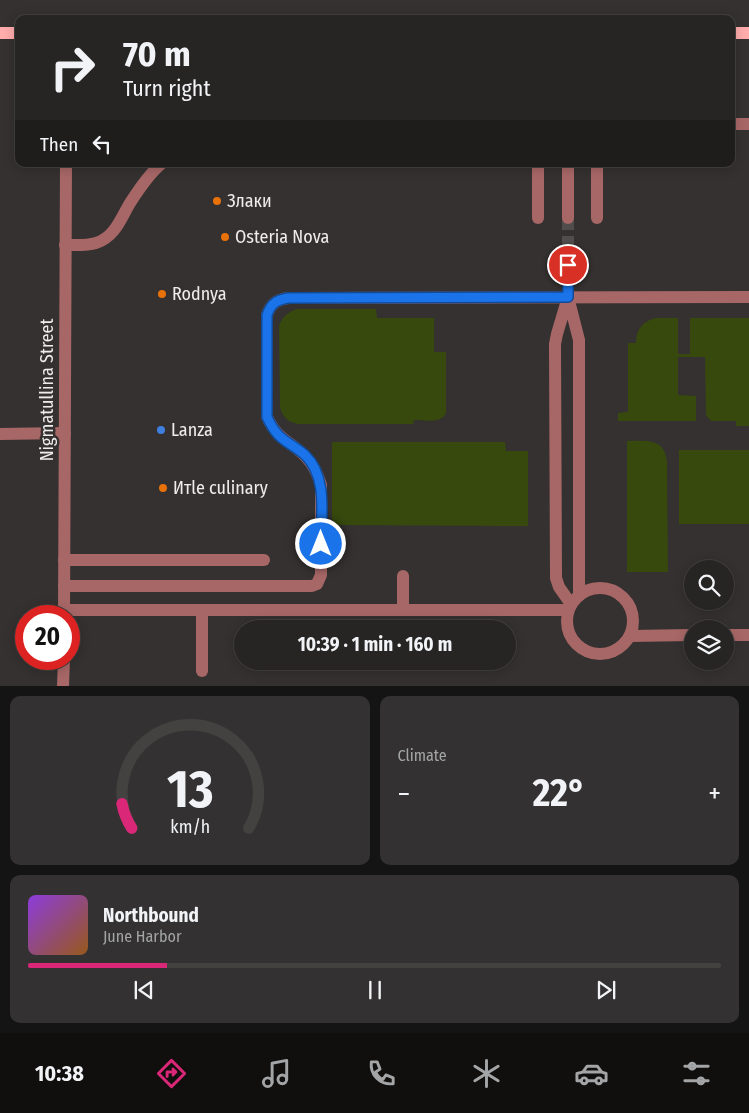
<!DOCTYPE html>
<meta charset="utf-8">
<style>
body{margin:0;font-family:"Fira Sans Condensed",sans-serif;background:#333131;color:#f1f3f6;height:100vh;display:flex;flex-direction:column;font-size:19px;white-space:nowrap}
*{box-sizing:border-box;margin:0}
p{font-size:16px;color:#a4a5a6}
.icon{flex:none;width:28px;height:28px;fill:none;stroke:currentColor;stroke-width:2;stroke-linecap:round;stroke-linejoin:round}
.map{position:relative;height:686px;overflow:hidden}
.side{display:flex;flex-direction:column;gap:10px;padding:10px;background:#151414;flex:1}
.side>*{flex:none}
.top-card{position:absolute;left:15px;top:15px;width:720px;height:152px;border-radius:10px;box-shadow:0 2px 12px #0003,0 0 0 1px #434241;background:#272524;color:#f1f3f6;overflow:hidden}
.fabs{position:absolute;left:684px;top:560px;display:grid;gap:10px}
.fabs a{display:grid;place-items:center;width:50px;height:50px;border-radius:50%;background:#272524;box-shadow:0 2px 12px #0003,0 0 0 1px #434241;font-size:25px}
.speed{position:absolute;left:15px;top:605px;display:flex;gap:10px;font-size:25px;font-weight:700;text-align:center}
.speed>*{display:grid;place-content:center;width:65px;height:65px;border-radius:50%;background:#272524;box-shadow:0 2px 12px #0003,0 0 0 1px #434241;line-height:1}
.speed .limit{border:8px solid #d22;background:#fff;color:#111}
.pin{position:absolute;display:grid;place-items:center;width:42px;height:42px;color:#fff;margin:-21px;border:2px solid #fff;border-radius:50%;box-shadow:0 1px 5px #0007}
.me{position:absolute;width:55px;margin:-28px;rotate:0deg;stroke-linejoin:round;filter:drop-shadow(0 0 4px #0008)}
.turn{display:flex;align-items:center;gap:18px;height:105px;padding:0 25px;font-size:22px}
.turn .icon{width:65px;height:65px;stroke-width:2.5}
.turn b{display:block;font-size:35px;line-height:42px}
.then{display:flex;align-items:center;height:48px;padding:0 25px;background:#0003;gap:10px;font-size:19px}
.big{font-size:38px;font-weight:700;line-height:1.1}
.side .tile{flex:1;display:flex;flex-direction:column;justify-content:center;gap:8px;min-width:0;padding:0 18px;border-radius:10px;background:#333131}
.side .dial{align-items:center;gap:0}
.dial svg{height:130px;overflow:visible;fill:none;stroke:#434241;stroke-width:7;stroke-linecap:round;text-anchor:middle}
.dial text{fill:#f1f3f6;stroke:none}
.song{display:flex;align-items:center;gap:15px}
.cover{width:60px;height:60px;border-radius:8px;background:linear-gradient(135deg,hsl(270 70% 55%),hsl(30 70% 35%))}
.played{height:5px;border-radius:2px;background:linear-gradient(90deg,#db2777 20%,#434241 20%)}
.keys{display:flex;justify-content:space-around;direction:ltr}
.heat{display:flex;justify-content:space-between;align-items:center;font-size:28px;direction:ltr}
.side .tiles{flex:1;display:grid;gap:10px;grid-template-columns:1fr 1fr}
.tile:last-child{grid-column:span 2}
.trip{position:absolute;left:234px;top:620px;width:282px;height:50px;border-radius:25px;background:#272524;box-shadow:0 2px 12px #0003,0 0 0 1px #434241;font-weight:700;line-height:50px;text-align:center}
.tab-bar{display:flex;height:80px;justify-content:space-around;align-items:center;background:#100f0e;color:#a4a5a6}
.tab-bar .icon{width:35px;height:35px}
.tab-bar .active{color:#db2777}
.tab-bar b{font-size:22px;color:#f1f3f6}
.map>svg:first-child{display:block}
.green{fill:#37490d}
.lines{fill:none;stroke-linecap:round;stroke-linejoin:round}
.minor-tunnel{stroke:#504d4c;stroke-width:12;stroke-dasharray:12 6;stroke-linecap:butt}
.minor{stroke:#a86767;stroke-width:12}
.major{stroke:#feacac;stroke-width:12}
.route-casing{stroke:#114b97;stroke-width:12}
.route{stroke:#1a73e8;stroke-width:9}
.food-dot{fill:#e8710a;stroke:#343130;stroke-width:2}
.shop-dot{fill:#3f7fe0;stroke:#343130;stroke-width:2}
.labels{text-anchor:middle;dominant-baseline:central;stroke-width:5;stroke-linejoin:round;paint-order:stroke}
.poi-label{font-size:18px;fill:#efedec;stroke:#343130;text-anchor:start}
.street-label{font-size:18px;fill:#efedec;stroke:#343130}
</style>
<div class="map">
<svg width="749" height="686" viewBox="0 0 749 686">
<rect width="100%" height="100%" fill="#343130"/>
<!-- green -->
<g class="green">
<path d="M297,309H376L377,318H434V352H446V413C441,424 424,420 414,420L413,424H298C288,422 282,417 280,407L279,326C282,317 288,312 297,309Z"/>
<path d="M656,318H678V354H690V318H749V426H736V421H711L706,415L705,357H678V395L696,396V421H618V413L628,412V343H636C636,329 643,321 656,318Z"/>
<path d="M627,441C645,441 665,437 667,462L668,572H627Z"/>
<path d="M332,442H505L506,451H528V526L336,525L332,519Z"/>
<rect x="679" y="450" width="70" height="74"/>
</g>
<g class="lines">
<!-- minor-tunnel -->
<path class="minor-tunnel" d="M568,218V265"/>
<!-- minor -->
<g class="minor">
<path d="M731,124H749"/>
<path d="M538,164V218"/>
<path d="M568,164V218"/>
<path d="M597,164V218"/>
<path d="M65,245C75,245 86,246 96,243C115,237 121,218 130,203C139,189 149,174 161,164"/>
<path d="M568,265V297"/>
<path d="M0,434L65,433"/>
<path d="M64,560H264"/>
<path d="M403,576V610"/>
<path d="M64,586H312L317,584L321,575V485C318,475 314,465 306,457C290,440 279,442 267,417V315C271,303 277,300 288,298L749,297"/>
<circle cx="600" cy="621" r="33"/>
<path d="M571,604L559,587L556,578L555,344L557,334L568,297L579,340V594"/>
<path d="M64,610H568"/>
<path d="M202,610V671"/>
<path d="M64,616L66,164"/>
<path d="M725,635H749"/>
<path d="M630,636L692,635"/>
<path d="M63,686L64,659"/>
</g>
<!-- major -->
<g class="major">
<path d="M0,33H19"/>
<path d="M731,33H749"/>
</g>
</g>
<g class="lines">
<!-- route casing -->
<g class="route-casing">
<path id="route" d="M321,544C321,515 328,477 305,455C287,440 278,441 267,417V315C271,303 277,300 288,298L568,297V265"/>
</g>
<!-- route -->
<use href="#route" class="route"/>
</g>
<!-- markers -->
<g class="food-dot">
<circle cx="217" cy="201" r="5"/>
<circle cx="225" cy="237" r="5"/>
<circle cx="162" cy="294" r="5"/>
<circle cx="163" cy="488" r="5"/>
</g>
<circle class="shop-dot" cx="161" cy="430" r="5"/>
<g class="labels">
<!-- poi labels -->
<g class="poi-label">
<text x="227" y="201">Злаки</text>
<text x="235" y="237">Osteria Nova</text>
<text x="172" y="294">Rodnya</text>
<text x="171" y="430">Lanza</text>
<text x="173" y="488">Итle culinary</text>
</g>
<!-- street labels -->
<g class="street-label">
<text transform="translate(47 390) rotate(-90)">Nigmatullina Street</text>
</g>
</g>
</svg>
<div class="fabs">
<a><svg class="icon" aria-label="search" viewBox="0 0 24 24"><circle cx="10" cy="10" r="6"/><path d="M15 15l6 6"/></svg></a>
<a><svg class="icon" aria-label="layers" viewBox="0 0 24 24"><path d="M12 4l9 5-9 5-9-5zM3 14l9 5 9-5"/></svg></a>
</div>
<div class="speed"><div class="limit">20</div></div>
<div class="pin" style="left:568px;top:265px;background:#d93025"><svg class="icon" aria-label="arrive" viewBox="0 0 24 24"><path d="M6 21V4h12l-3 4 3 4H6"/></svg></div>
<svg class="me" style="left:321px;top:544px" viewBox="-20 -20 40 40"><circle r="17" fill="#1a73e8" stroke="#fff" stroke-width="3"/><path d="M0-11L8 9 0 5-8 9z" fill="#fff"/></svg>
<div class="trip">10:39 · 1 min · 160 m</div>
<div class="top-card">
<div class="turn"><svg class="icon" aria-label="right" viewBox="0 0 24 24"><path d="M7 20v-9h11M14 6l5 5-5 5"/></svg><div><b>70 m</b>Turn right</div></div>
<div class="then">Then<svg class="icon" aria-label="left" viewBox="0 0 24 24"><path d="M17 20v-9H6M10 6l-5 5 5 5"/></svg></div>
</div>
</div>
<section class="side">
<div class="tiles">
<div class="tile dial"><svg viewBox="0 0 100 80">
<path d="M14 69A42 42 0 1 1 86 69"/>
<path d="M14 69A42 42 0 0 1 8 54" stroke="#db2777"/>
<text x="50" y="56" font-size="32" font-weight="700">13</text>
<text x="50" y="72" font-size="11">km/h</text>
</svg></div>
<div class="tile"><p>Climate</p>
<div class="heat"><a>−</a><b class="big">22°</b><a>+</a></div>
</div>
<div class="tile">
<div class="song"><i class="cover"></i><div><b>Northbound</b><p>June Harbor</p></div></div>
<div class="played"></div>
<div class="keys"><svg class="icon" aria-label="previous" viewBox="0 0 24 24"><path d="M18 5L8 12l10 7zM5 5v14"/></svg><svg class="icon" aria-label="pause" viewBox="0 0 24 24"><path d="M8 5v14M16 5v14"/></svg><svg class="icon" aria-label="next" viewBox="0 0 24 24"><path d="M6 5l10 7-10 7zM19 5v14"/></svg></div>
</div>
</div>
</section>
<nav class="tab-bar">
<b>10:38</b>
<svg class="icon active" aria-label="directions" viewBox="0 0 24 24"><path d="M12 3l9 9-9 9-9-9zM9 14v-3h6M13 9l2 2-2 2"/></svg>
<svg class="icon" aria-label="music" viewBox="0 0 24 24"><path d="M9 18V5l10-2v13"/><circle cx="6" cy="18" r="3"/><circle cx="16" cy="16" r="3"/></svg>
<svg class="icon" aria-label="phone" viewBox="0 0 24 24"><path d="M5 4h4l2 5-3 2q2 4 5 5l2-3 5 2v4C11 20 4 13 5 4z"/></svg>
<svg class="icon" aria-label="climate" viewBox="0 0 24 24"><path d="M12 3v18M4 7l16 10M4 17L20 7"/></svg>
<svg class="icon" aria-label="car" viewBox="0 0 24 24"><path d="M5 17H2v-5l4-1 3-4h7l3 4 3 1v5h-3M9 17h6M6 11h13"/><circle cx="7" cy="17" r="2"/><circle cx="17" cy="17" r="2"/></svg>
<svg class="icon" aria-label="filters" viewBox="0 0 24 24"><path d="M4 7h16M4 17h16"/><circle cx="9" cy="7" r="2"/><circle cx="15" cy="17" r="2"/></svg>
</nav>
